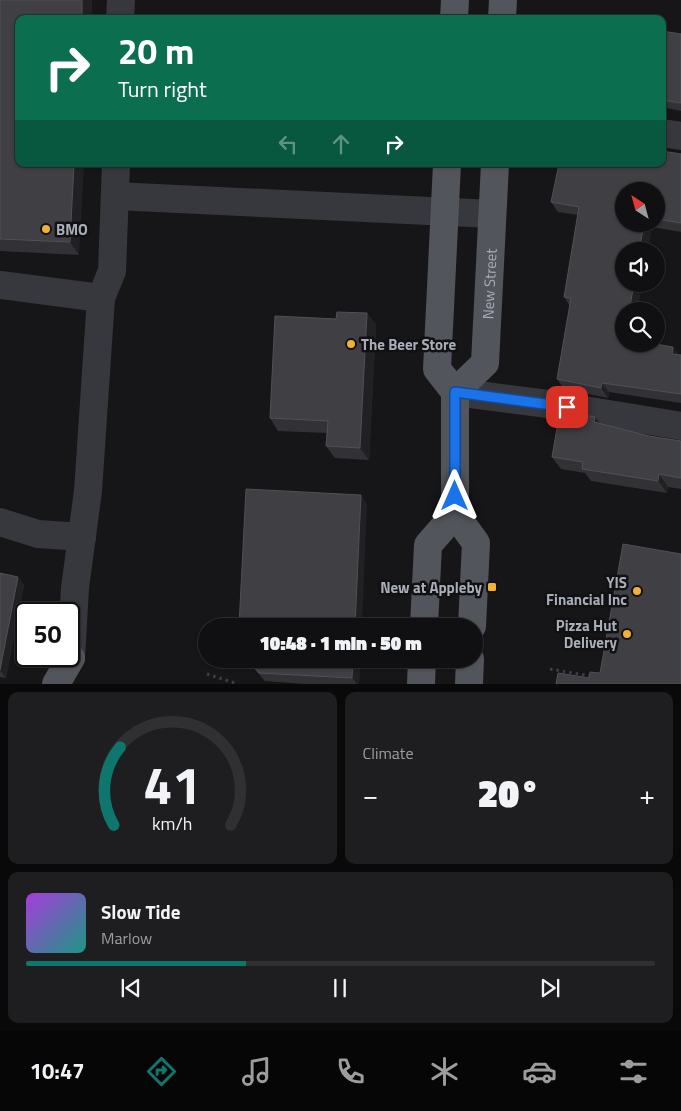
<!DOCTYPE html>
<meta charset="utf-8">
<style>
body{margin:0;font-family:"Titillium Web",sans-serif;background:#1e1e20;color:#f1f3f6;height:100vh;display:flex;flex-direction:column;font-size:19px;white-space:nowrap}
*{box-sizing:border-box;margin:0}
p{font-size:16px;color:#9c9d9f}
.icon{flex:none;width:28px;height:28px;fill:none;stroke:currentColor;stroke-width:2;stroke-linecap:round;stroke-linejoin:round}
.map{position:relative;height:684px;overflow:hidden}
.details{display:flex;flex-direction:column;gap:8px;padding:8px;background:#09090a;flex:1}
.details>*{flex:none}
.guide{position:absolute;left:15px;top:15px;width:651px;height:152px;border-radius:10px;box-shadow:0 1px 4px #0004,0 0 0 1px #303032;background:#0b6e4f;color:#fff;overflow:hidden}
.needle{width:32px;rotate:324deg}
.controls{position:absolute;left:615px;top:182px;display:grid;gap:10px}
.controls a{display:grid;place-items:center;width:50px;height:50px;border-radius:50%;background:#101012;box-shadow:0 1px 4px #0004,0 0 0 1px #303032;font-size:25px}
.speed{position:absolute;left:15px;top:602px;display:flex;gap:10px;font-size:25px;font-weight:700;text-align:center}
.speed>*{display:grid;place-content:center;width:65px;height:65px;border-radius:50%;background:#101012;box-shadow:0 1px 4px #0004,0 0 0 1px #303032;line-height:1}
.speed .limit{border:2px solid #111;border-radius:8px;background:#fff;color:#111}
.pin{position:absolute;display:grid;place-items:center;width:42px;height:42px;color:#fff;margin:-21px;border-radius:10px;box-shadow:0 2px 8px #0006}
.me{position:absolute;width:55px;margin:-28px;rotate:0deg;stroke-linejoin:round;filter:drop-shadow(0 0 4px #0008)}
.turn{display:flex;align-items:center;gap:18px;height:105px;padding:0 20px;font-size:22px}
.turn .icon{width:65px;height:65px;stroke-width:2.5}
.turn b{display:block;font-size:35px;line-height:42px}
.lanes{display:flex;align-items:center;height:48px;padding:0 20px;background:#0003;justify-content:center;gap:25px;direction:ltr}
.lanes .off{opacity:.35}
.big{font-size:38px;font-weight:800;line-height:1.1}
.details .card{flex:1;display:flex;flex-direction:column;justify-content:center;gap:8px;min-width:0;padding:0 18px;border-radius:10px;background:#1e1e20}
.details .dial{align-items:center;gap:0}
.dial svg{height:130px;overflow:visible;fill:none;stroke:#303032;stroke-width:7;stroke-linecap:round;text-anchor:middle}
.dial text{fill:#f1f3f6;stroke:none}
.song{display:flex;align-items:center;gap:15px}
.cover{width:60px;height:60px;border-radius:8px;background:linear-gradient(135deg,hsl(280 70% 55%),hsl(170 70% 35%))}
.played{height:5px;border-radius:2px;background:linear-gradient(90deg,#0f766e 35%,#303032 35%)}
.keys{display:flex;justify-content:space-around;direction:ltr}
.heat{display:flex;justify-content:space-between;align-items:center;font-size:28px;direction:ltr}
.details .tiles{flex:1;display:grid;gap:8px;grid-template-columns:1fr 1fr}
.card:last-child{grid-column:span 2}
.trip{position:absolute;left:198px;top:618px;width:285px;height:50px;border-radius:25px;background:#101012;box-shadow:0 1px 4px #0004,0 0 0 1px #303032;font-weight:800;line-height:50px;text-align:center}
.dock{display:flex;height:80px;justify-content:space-around;align-items:center;background:#060607;color:#9c9d9f}
.dock .icon{width:35px;height:35px}
.dock .active{color:#0f766e}
.dock b{font-size:22px;color:#f1f3f6}
.map>svg:first-child{display:block}
.lines{fill:none;stroke-linecap:round;stroke-linejoin:round}
.path{stroke:#3d3f44;stroke-width:3;stroke-dasharray:2.5 4;stroke-linecap:butt}
.minor{stroke:#37383d;stroke-width:28}
.major{stroke:#53555c;stroke-width:28}
.wall{fill:#323236;fill-rule:evenodd}
.shaded-wall{fill:#212124}
.building{fill:#3f3f44;stroke:#4f5156}
.route-casing{stroke:#114b97;stroke-width:12}
.route{stroke:#1a73e8;stroke-width:9}
.poi-dot{fill:#f2b134;stroke:#111113;stroke-width:2}
.labels{text-anchor:middle;dominant-baseline:central;stroke-width:5;stroke-linejoin:round;paint-order:stroke}
.poi-label{font-size:15px;font-weight:bold;fill:#a8adb8;stroke:#111113;text-anchor:end}
.street-label{font-size:15px;fill:#a8adb8;stroke:#111113}
</style>
<div class="map">
<svg width="681" height="684" viewBox="0 0 681 684">
<rect width="100%" height="100%" fill="#161618"/>
<g class="lines">
<!-- path -->
<g class="path">
<path d="M550,669L591,676"/>
<path d="M207,674L238,684"/>
</g>
<!-- minor -->
<g class="minor">
<path d="M120,19L121,0"/>
<path d="M662,133L681,136"/>
<path d="M115,196L492,214"/>
<path d="M0,285L101,298"/>
<path d="M455,392L548,404L681,426"/>
<path d="M0,522L38,534L82,537"/>
<path d="M71,658L75,588L88,491L101,298L112,271L116,164"/>
</g>
<!-- major -->
<g class="major">
<path d="M454,19L455,0"/>
<path d="M502,19L503,0"/>
<path d="M447,164L437,369L455,392V514L476,543L472,626"/>
<path id="s1" d="M455,392L485,363L495,164"/>
<path d="M424,626L428,545L455,514"/>
<path d="M56,684L71,658"/>
<path d="M421,684L422,659"/>
<path d="M469,684L470,659"/>
</g>
</g>
<!-- wall -->
<g class="wall">
<path d="M0,0H92L91,19H19L79,255L0,251Z"/>
<path d="M662,31L681,34V111L662,107Z"/>
<path d="M681,154V232L652,227L624,344L673,347L679,355H681V403L609,392L608,398L564,389L557,379L570,306L564,297L578,215L558,212L551,202ZM656,191V224H624Z"/>
<path d="M367,313L376,325L369,460L335,458L326,446L327,433L278,431L270,418L336,319Z"/>
<path d="M595,417L600,424L649,436L681,441V489L668,487L667,493L591,481L585,473L561,469L552,457Z"/>
<path d="M0,573L18,577L24,585L6,678L0,677Z"/>
<path d="M246,659H360L359,684H306L265,681Z"/>
</g>
<!-- shaded-wall -->
<g class="shaded-wall">
<path d="M82,0H92L91,19H82Z"/>
<path d="M74,164H84L79,255L70,242Z"/>
<path d="M644,224H649L652,227L648,251H639Z"/>
<path d="M634,284H642L638,311H629Z"/>
<path d="M367,313L376,325L369,460L360,448Z"/>
<path d="M673,347L680,356L672,354Z"/>
<path d="M602,383L609,392L608,398L601,388Z"/>
<path d="M595,417L604,429L594,422Z"/>
<path d="M659,474L668,487L667,493L658,481Z"/>
<path d="M361,495L367,504L362,626H355Z"/>
<path d="M18,577L24,585L6,678L0,670Z"/>
<path d="M353,659H360L359,684H357L352,678Z"/>
</g>
<!-- building -->
<g class="building">
<path d="M0,0H82V19H19V164H74L70,242L0,239Z"/>
<path d="M568,15L592,19H567Z"/>
<path d="M662,31L681,34V103L662,100Z"/>
<path d="M662,151L681,154V223L656,219V191H624V224H644L639,251H624V284H634L629,311H624V344H655L673,347L672,354L681,355V394L602,383L601,388L557,379L571,298L564,297L579,207L551,202L559,164H662Z"/>
<path d="M337,312L367,313L360,448L326,446L328,421L270,418L275,316L336,319Z"/>
<path d="M560,411L595,417L594,422L649,436L681,441V478L659,474L658,481L582,469L583,462L552,457Z"/>
<path d="M246,489L361,495L355,626H239Z"/>
<path d="M623,544L681,554V684H556L558,673L589,678L590,672L600,673Z"/>
<path d="M0,573L18,577L0,670Z"/>
<path d="M247,659H353L352,678L259,673Z"/>
</g>
<g class="lines">
<!-- route casing -->
<g class="route-casing">
<path id="route" d="M455,496V392L567,407"/>
</g>
<!-- route -->
<use href="#route" class="route"/>
</g>
<!-- markers -->
<g class="poi-dot">
<circle cx="46" cy="229" r="5"/>
<circle cx="351" cy="344" r="5"/>
<rect x="487" y="582" width="10" height="10" rx="2.5"/>
<circle cx="637" cy="591" r="5"/>
<circle cx="627" cy="634" r="5"/>
</g>
<g class="labels">
<!-- poi labels -->
<g class="poi-label">
<text x="56" y="229" text-anchor="start">BMO</text>
<text x="361" y="344" text-anchor="start">The Beer Store</text>
<text x="627" y="582">YIS<tspan x="627" dy="17">Financial Inc</tspan></text>
<text x="482" y="587">New at Appleby</text>
<text x="617" y="625">Pizza Hut<tspan x="617" dy="17">Delivery</tspan></text>
</g>
<!-- street labels -->
<g class="street-label">
<text stroke="none"><textPath href="#s1" startOffset="121">New Street</textPath></text>
</g>
</g>
</svg>
<div class="controls">
<a><svg class="needle" viewBox="-14 -14 28 28"><path d="M0-13l5 13h-10z" fill="#e53935"/><path d="M0 13l5-13h-10z" fill="#9c9d9f"/></svg></a>
<a><svg class="icon" aria-label="sound" viewBox="0 0 24 24"><path d="M4 9h4l5-4v14l-5-4H4zM17 9q2 3 0 6"/></svg></a>
<a><svg class="icon" aria-label="search" viewBox="0 0 24 24"><circle cx="10" cy="10" r="6"/><path d="M15 15l6 6"/></svg></a>
</div>
<div class="speed"><div class="limit">50</div></div>
<div class="pin" style="left:567px;top:407px;background:#d93025"><svg class="icon" aria-label="arrive" viewBox="0 0 24 24"><path d="M6 21V4h12l-3 4 3 4H6"/></svg></div>
<svg class="me" style="left:455px;top:496px" viewBox="-20 -20 40 40"><path d="M0-17L14 15 0 8-14 15z" fill="#1a73e8" stroke="#fff" stroke-width="4"/></svg>
<div class="trip">10:48 · 1 min · 50 m</div>
<div class="guide">
<div class="turn"><svg class="icon" aria-label="right" viewBox="0 0 24 24"><path d="M7 20v-9h11M14 6l5 5-5 5"/></svg><div><b>20 m</b>Turn right</div></div>
<div class="lanes"><svg class="icon off" aria-label="left" viewBox="0 0 24 24"><path d="M17 20v-9H6M10 6l-5 5 5 5"/></svg><svg class="icon off" aria-label="ahead" viewBox="0 0 24 24"><path d="M12 20V5M6 11l6-6 6 6"/></svg><svg class="icon" aria-label="right" viewBox="0 0 24 24"><path d="M7 20v-9h11M14 6l5 5-5 5"/></svg></div>
</div>
</div>
<section class="details">
<div class="tiles">
<div class="card dial"><svg viewBox="0 0 100 80">
<path d="M14 69A42 42 0 1 1 86 69"/>
<path d="M14 69A42 42 0 0 1 18 21" stroke="#0f766e"/>
<text x="50" y="56" font-size="32" font-weight="700">41</text>
<text x="50" y="72" font-size="11">km/h</text>
</svg></div>
<div class="card"><p>Climate</p>
<div class="heat"><a>−</a><b class="big">20°</b><a>+</a></div>
</div>
<div class="card">
<div class="song"><i class="cover"></i><div><b>Slow Tide</b><p>Marlow</p></div></div>
<div class="played"></div>
<div class="keys"><svg class="icon" aria-label="previous" viewBox="0 0 24 24"><path d="M18 5L8 12l10 7zM5 5v14"/></svg><svg class="icon" aria-label="pause" viewBox="0 0 24 24"><path d="M8 5v14M16 5v14"/></svg><svg class="icon" aria-label="next" viewBox="0 0 24 24"><path d="M6 5l10 7-10 7zM19 5v14"/></svg></div>
</div>
</div>
</section>
<nav class="dock">
<b>10:47</b>
<svg class="icon active" aria-label="directions" viewBox="0 0 24 24"><path d="M12 3l9 9-9 9-9-9zM9 14v-3h6M13 9l2 2-2 2"/></svg>
<svg class="icon" aria-label="music" viewBox="0 0 24 24"><path d="M9 18V5l10-2v13"/><circle cx="6" cy="18" r="3"/><circle cx="16" cy="16" r="3"/></svg>
<svg class="icon" aria-label="phone" viewBox="0 0 24 24"><path d="M5 4h4l2 5-3 2q2 4 5 5l2-3 5 2v4C11 20 4 13 5 4z"/></svg>
<svg class="icon" aria-label="climate" viewBox="0 0 24 24"><path d="M12 3v18M4 7l16 10M4 17L20 7"/></svg>
<svg class="icon" aria-label="car" viewBox="0 0 24 24"><path d="M5 17H2v-5l4-1 3-4h7l3 4 3 1v5h-3M9 17h6M6 11h13"/><circle cx="7" cy="17" r="2"/><circle cx="17" cy="17" r="2"/></svg>
<svg class="icon" aria-label="filters" viewBox="0 0 24 24"><path d="M4 7h16M4 17h16"/><circle cx="9" cy="7" r="2"/><circle cx="15" cy="17" r="2"/></svg>
</nav>
